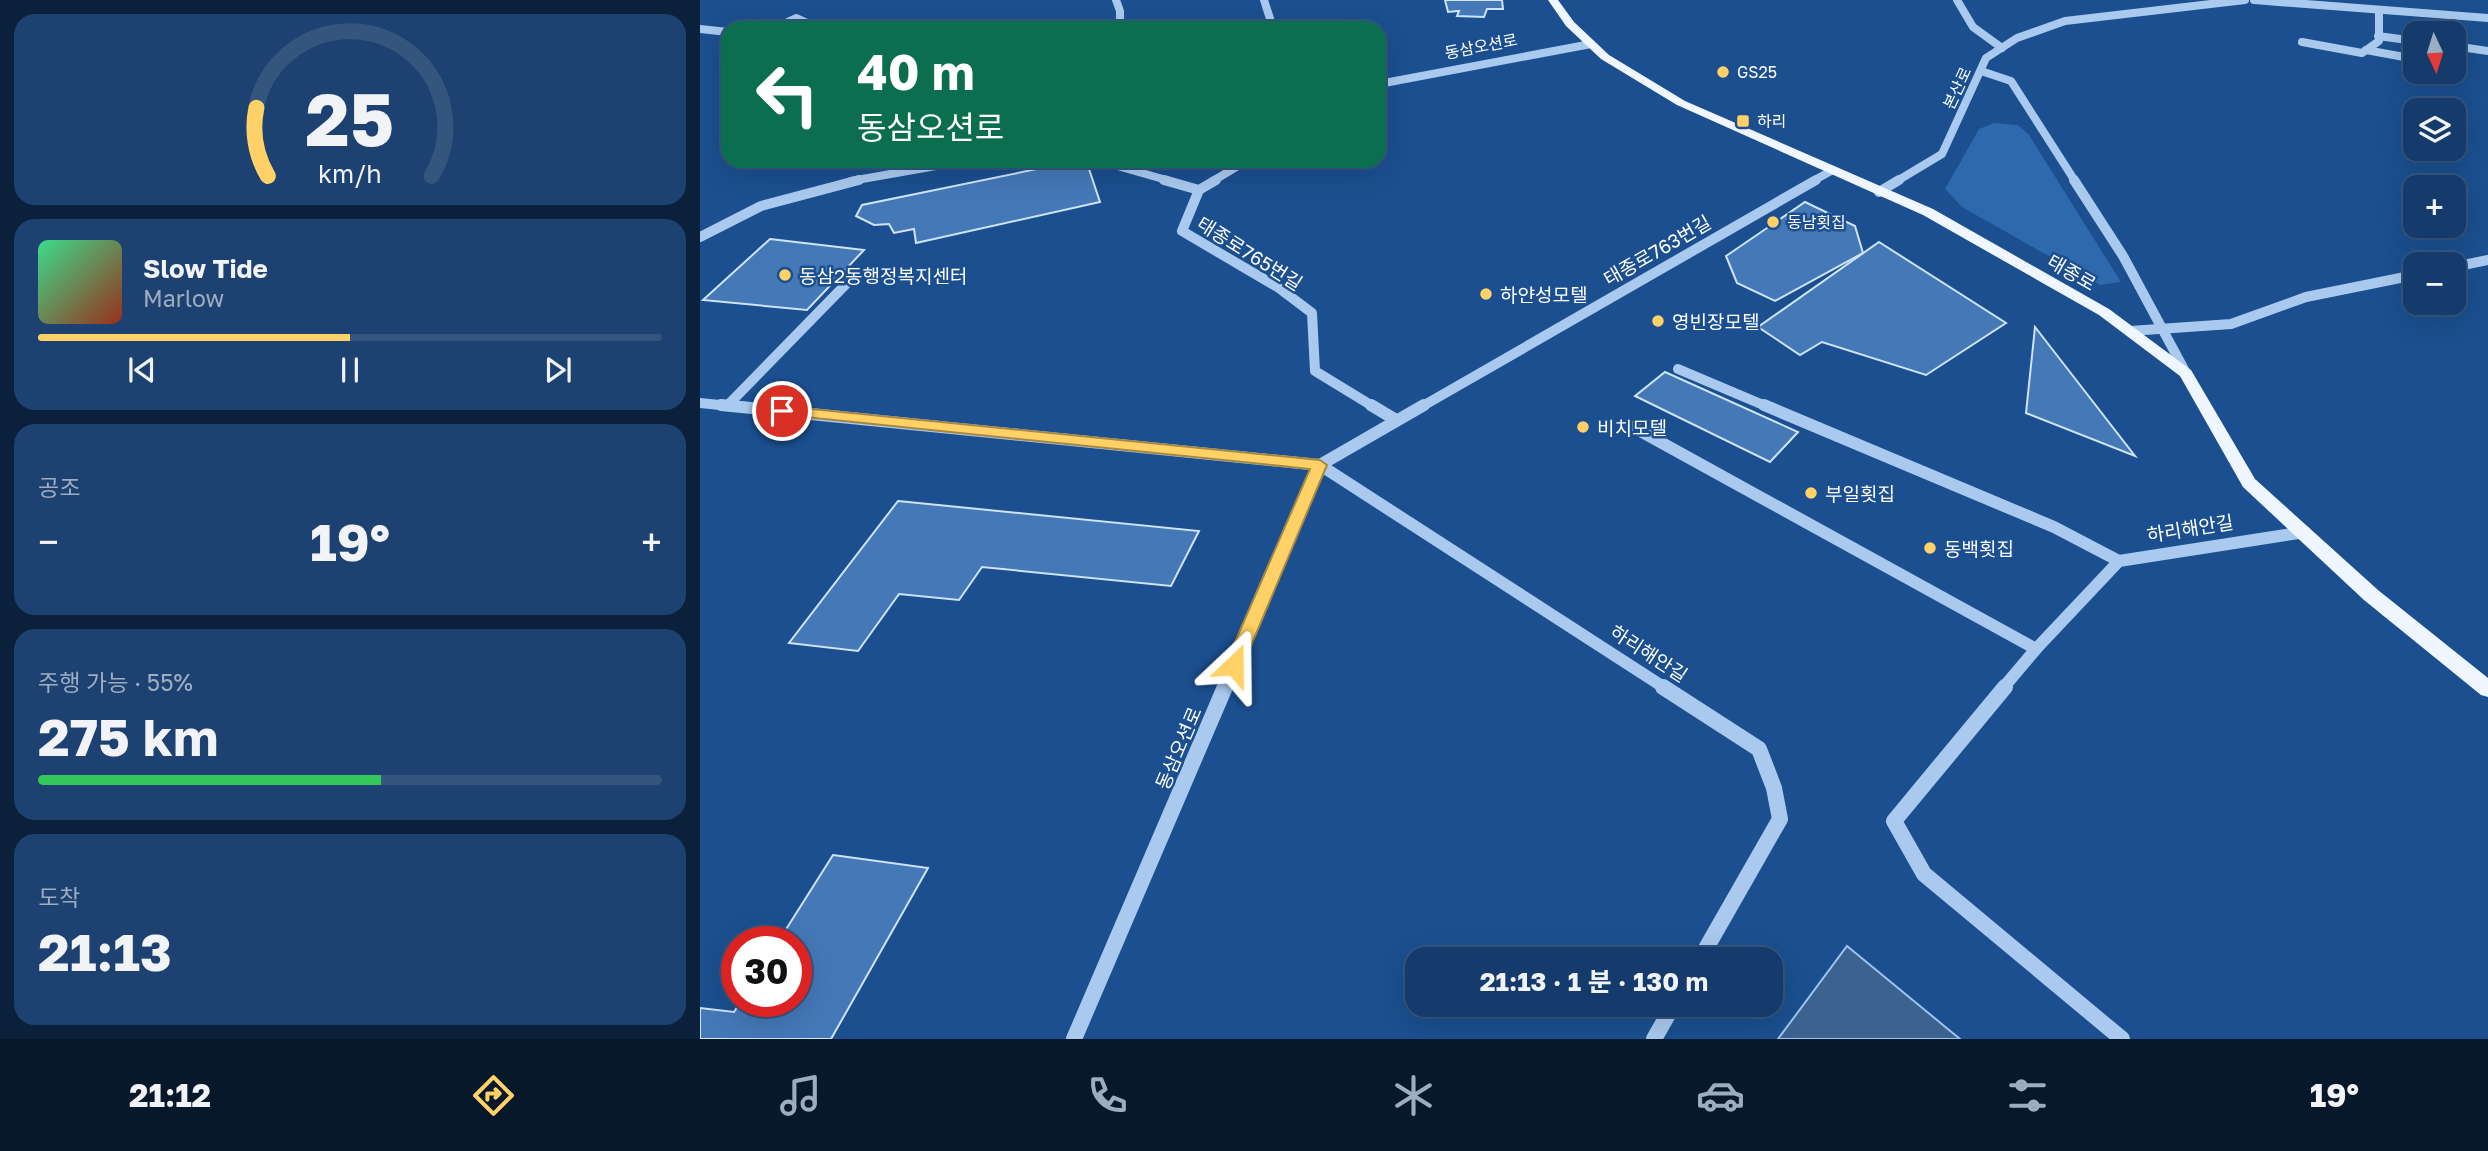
<!DOCTYPE html>
<html lang="ko">
<meta charset="utf-8">
<style>
body{margin:0;font-family:"Golos Text","Noto Sans KR",sans-serif;background:#1d4271;color:#f1f3f6;height:100vh;display:flex;flex-direction:column;font-size:26px;white-space:nowrap}
*{box-sizing:border-box;margin:0}
p{font-size:23px;color:#9dadc1}
.icon{flex:none;width:38px;height:38px;fill:none;stroke:currentColor;stroke-width:2;stroke-linecap:round;stroke-linejoin:round}
.map{position:relative;flex:1;overflow:hidden}
.panel{display:flex;flex-direction:column;gap:14px;padding:14px;background:#0b203b;width:700px}
.panel>*{flex:none}
.guide{position:absolute;left:21px;top:21px;width:665px;height:147px;border-radius:21px;box-shadow:0 7px 28px #0002,0 0 0 2px #33557e;background:#0b6e4f;color:#fff;overflow:hidden}
.needle{width:46px;rotate:176deg}
.fabs{position:absolute;left:1703px;top:21px;display:grid;gap:14px}
.fabs a{display:grid;place-items:center;width:63px;height:63px;border-radius:14px;background:#143b6b;box-shadow:0 7px 28px #0002,0 0 0 2px #33557e;font-size:35px}
.speed{position:absolute;left:21px;top:926px;display:flex;gap:14px;font-size:35px;font-weight:700;text-align:center}
.speed>*{display:grid;place-content:center;width:91px;height:91px;border-radius:50%;background:#143b6b;box-shadow:0 7px 28px #0002,0 0 0 2px #33557e;line-height:1}
.speed .limit{border:10px solid #d22;background:#fff;color:#111}
.pin{position:absolute;display:grid;place-items:center;width:60px;height:60px;color:#fff;margin:-30px;border:4px solid #fff;border-radius:50%;box-shadow:0 2px 7px #0007}
.me{position:absolute;width:77px;margin:-38px;rotate:23deg;stroke-linejoin:round;filter:drop-shadow(0 0 5px #0008)}
.turn{display:flex;align-items:center;gap:24px;height:147px;padding:0 21px;font-size:32px}
.turn .icon{width:91px;height:91px;stroke-width:2.5}
.turn b{display:block;font-size:49px;line-height:60px}
.big{font-size:52px;font-weight:700;line-height:1.1}
.panel .card{flex:1;display:flex;flex-direction:column;justify-content:center;gap:10px;min-width:0;padding:0 24px;border-radius:21px;background:#1d4271}
.panel .dial{align-items:center;gap:0}
.dial svg{height:182px;overflow:visible;fill:none;stroke:#33557e;stroke-width:7;stroke-linecap:round;text-anchor:middle}
.dial text{fill:#f1f3f6;stroke:none}
.song{display:flex;align-items:center;gap:21px}
.cover{width:84px;height:84px;border-radius:10px;background:linear-gradient(135deg,hsl(150 70% 55%),hsl(10 70% 35%))}
.played{height:7px;border-radius:4px;background:linear-gradient(90deg,#ffd166 50%,#33557e 50%)}
.keys{display:flex;justify-content:space-around;direction:ltr}
.heat{display:flex;justify-content:space-between;align-items:center;font-size:38px;direction:ltr}
.charge{height:10px;border-radius:5px;background:linear-gradient(90deg,#34c759 55%,#33557e 0)}
.trip{position:absolute;left:705px;top:947px;width:378px;height:70px;border-radius:21px;background:#143b6b;box-shadow:0 7px 28px #0002,0 0 0 2px #33557e;font-weight:700;line-height:70px;text-align:center}
.tabs{display:flex;height:112px;justify-content:space-around;align-items:center;background:#08182b;color:#9dadc1}
.tabs .icon{width:49px;height:49px}
.tabs .on{color:#ffd166}
.tabs b{font-size:32px;color:#f1f3f6}
main{display:flex;flex:1;min-height:0}
.map>svg:first-child{display:block}
.green{fill:#2e69ad}
.water{fill:#3c6290;stroke:#9cc4f0;stroke-width:2}
.building{fill:#4478b7;stroke:#cfe3fa;stroke-width:2}
.lines{fill:none;stroke-linecap:round;stroke-linejoin:round}
.minor-far3{stroke:#a9c9ee;stroke-width:8}
.minor-far2{stroke:#a9c9ee;stroke-width:10}
.minor-far1{stroke:#a9c9ee;stroke-width:12}
.minor{stroke:#a9c9ee;stroke-width:16}
.major{fill:#f0f6ff;fill-rule:evenodd}
.route{fill:#ffd166;stroke:#a68842;stroke-width:2}
.poi-dot{fill:#ffd166;stroke:#1b4f8f;stroke-width:2.5}
.labels{text-anchor:middle;dominant-baseline:central;stroke-width:5;stroke-linejoin:round;paint-order:stroke}
.far-street-label{font-size:16px;fill:#fff;stroke:#1b4f8f}
.far-poi-label{font-size:16px;fill:#fff;stroke:#1b4f8f;text-anchor:start}
.street-label{font-size:19px;fill:#fff;stroke:#1b4f8f}
.poi-label{font-size:19px;fill:#fff;stroke:#1b4f8f;text-anchor:start}
</style>
<main>
<section class="panel">
<div class="card dial"><svg viewBox="0 0 100 80">
<path d="M14 69A42 42 0 1 1 86 69"/>
<path d="M14 69A42 42 0 0 1 9 39" stroke="#ffd166"/>
<text x="50" y="56" font-size="32" font-weight="700">25</text>
<text x="50" y="72" font-size="11">km/h</text>
</svg></div>
<div class="card">
<div class="song"><i class="cover"></i><div><b>Slow Tide</b><p>Marlow</p></div></div>
<div class="played"></div>
<div class="keys"><svg class="icon" aria-label="previous" viewBox="0 0 24 24"><path d="M18 5L8 12l10 7zM5 5v14"/></svg><svg class="icon" aria-label="pause" viewBox="0 0 24 24"><path d="M8 5v14M16 5v14"/></svg><svg class="icon" aria-label="next" viewBox="0 0 24 24"><path d="M6 5l10 7-10 7zM19 5v14"/></svg></div>
</div>
<div class="card"><p>공조</p>
<div class="heat"><a>−</a><b class="big">19°</b><a>+</a></div>
</div>
<div class="card"><p>주행 가능 · 55%</p><b class="big">275 km</b><div class="charge"></div></div>
<div class="card"><p>도착</p><b class="big">21:13</b></div>
</section>
<div class="map">
<svg width="1788" height="1039" viewBox="0 0 1788 1039">
<rect width="100%" height="100%" fill="#1b4f8f"/>
<!-- green -->
<path class="green" d="M1294,123L1318,125L1329,135L1421,282L1400,285L1262,207L1245,189L1279,129Z"/>
<!-- water -->
<path class="water" d="M1147,946L1260,1039H1078Z"/>
<!-- building -->
<g class="building">
<path d="M745,0H802L803,9H787L784,17L757,16L759,11L748,12Z"/>
<path d="M371,162L389,169L400,202L216,243L214,229L194,233L189,224L174,225L156,216L162,205Z"/>
<path d="M1105,202L1155,226L1163,253L1075,301L1037,283L1026,256Z"/>
<path d="M70,239L164,250L107,310L3,300Z"/>
<path d="M1179,242L1306,323L1226,375L1122,342L1100,355L1058,327Z"/>
<path d="M1335,327L1435,456L1326,413Z"/>
<path d="M965,372L1098,432L1070,462L935,396Z"/>
<path d="M198,501L499,531L471,586L282,567L259,600L199,594L158,651L89,643Z"/>
<path d="M133,855L228,868L131,1039H0V1008L34,1012L41,1001H96V942H78Z"/>
</g>
<g class="lines">
<!-- minor-far3 -->
<g class="minor-far3">
<path d="M416,0L420,11V28"/>
<path d="M564,0L573,28"/>
<path d="M1257,0L1273,27L1302,48"/>
<path d="M1554,0L1788,18"/>
<path d="M75,28L96,18L118,28"/>
<path d="M0,29L28,32"/>
<path d="M1678,36L1715,41"/>
<path d="M1602,42L1662,53L1679,41V10"/>
<path d="M1754,46L1788,51"/>
<path d="M1666,50L1715,59"/>
<path d="M1281,71L1311,81L1375,181"/>
<path d="M679,84L891,44"/>
<path d="M400,161L470,181"/>
<path d="M151,181L264,161"/>
<path d="M513,181L546,161"/>
<path d="M1113,181L1131,171"/>
<path d="M1197,181L1242,154L1286,58L1317,38L1365,21L1545,0"/>
</g>
<!-- minor-far2 -->
<g class="minor-far2">
<path d="M464,180L499,190"/>
<path d="M516,180L499,190L482,231L579,288L612,313L615,371L674,407"/>
<path d="M1374,180L1423,256L1486,373"/>
<path d="M1179,192L1199,180"/>
<path d="M0,237L61,206L159,180"/>
<path d="M1754,267L1788,260"/>
<path d="M1430,331L1531,324L1606,297L1715,275"/>
<path d="M978,369L1068,407"/>
<path d="M0,403L39,407"/>
<path d="M28,405L150,280"/>
<path d="M721,407L1116,180"/>
</g>
<!-- minor-far1 -->
<g class="minor-far1">
<path d="M21,405L620,465L524,688"/>
<path d="M671,405L696,420"/>
<path d="M724,405L620,465L965,688"/>
<path d="M1064,405L1354,527L1419,561"/>
<path d="M933,427L1336,649"/>
<path d="M1303,688L1336,649L1419,561L1605,532"/>
</g>
<!-- minor -->
<g class="minor">
<path d="M963,687L1059,749L1074,788L1080,819L1000,959"/>
<path d="M1305,687L1194,821L1224,874L1422,1039"/>
<path d="M374,1039L525,687"/>
<path d="M954,1039L974,1004"/>
</g>
<!-- major -->
<path class="major" d="M848,0H858L874,22L909,55L985,101L1233,209L1409,309L1491,370L1555,479L1678,590L1788,678V697L1781,695L1664,600L1543,487L1480,376L1399,315L1223,215L977,105L901,59L866,26Z"/>
</g>
<!-- route -->
<path class="route" d="M82,406L620,460L627,465L543,665L540,670H528L525,665L610,469L76,414L74,411L76,407Z"/>
<!-- markers -->
<g class="poi-dot">
<circle cx="1023" cy="72" r="7"/>
<rect x="1036" y="114" width="14" height="14" rx="3.5"/>
<circle cx="1073" cy="222" r="7"/>
<circle cx="85" cy="275" r="7"/>
<circle cx="786" cy="294" r="7"/>
<circle cx="958" cy="321" r="7"/>
<circle cx="883" cy="427" r="7"/>
<circle cx="1111" cy="493" r="7"/>
<circle cx="1230" cy="548" r="7"/>
</g>
<g class="labels">
<!-- far-street labels -->
<g class="far-street-label">
<text transform="translate(781 46) rotate(-11)">동삼오션로</text>
<text transform="translate(1257 88) rotate(-65)">본산로</text>
</g>
<!-- far-poi labels -->
<g class="far-poi-label">
<text x="1037" y="72">GS25</text>
<text x="1057" y="121">하리</text>
<text x="1087" y="222">동남횟집</text>
</g>
<!-- street labels -->
<g class="street-label">
<text transform="translate(957 250) rotate(-30)">태종로763번길</text>
<text transform="translate(550 253) rotate(32)">태종로765번길</text>
<text transform="translate(1372 272) rotate(30)">태종로</text>
<text transform="translate(1490 528) rotate(-9)">하리해안길</text>
<text transform="translate(949 653) rotate(33)">하리해안길</text>
<text transform="translate(478 748) rotate(-67)">동삼오션로</text>
</g>
<!-- poi labels -->
<g class="poi-label">
<text x="99" y="275">동삼2동행정복지센터</text>
<text x="800" y="294">하얀성모텔</text>
<text x="972" y="321">영빈장모텔</text>
<text x="897" y="427">비치모텔</text>
<text x="1125" y="493">부일횟집</text>
<text x="1244" y="548">동백횟집</text>
</g>
</g>
</svg>
<div class="fabs">
<a><svg class="needle" viewBox="-14 -14 28 28"><path d="M0-13l5 13h-10z" fill="#e53935"/><path d="M0 13l5-13h-10z" fill="#9dadc1"/></svg></a>
<a><svg class="icon" aria-label="layers" viewBox="0 0 24 24"><path d="M12 4l9 5-9 5-9-5zM3 14l9 5 9-5"/></svg></a>
<a>+</a>
<a>−</a>
</div>
<div class="speed"><div class="limit">30</div></div>
<div class="pin" style="left:82px;top:411px;background:#d93025"><svg class="icon" aria-label="arrive" viewBox="0 0 24 24"><path d="M6 21V4h12l-3 4 3 4H6"/></svg></div>
<svg class="me" style="left:534px;top:665px" viewBox="-20 -20 40 40"><path d="M0-17L14 15 0 8-14 15z" fill="#ffd166" stroke="#fff" stroke-width="4"/></svg>
<div class="trip">21:13 · 1 분 · 130 m</div>
<div class="guide">
<div class="turn"><svg class="icon" aria-label="left" viewBox="0 0 24 24"><path d="M17 20v-9H6M10 6l-5 5 5 5"/></svg><div><b>40 m</b>동삼오션로</div></div>
</div>
</div>
</main>
<nav class="tabs">
<b>21:12</b>
<svg class="icon on" aria-label="directions" viewBox="0 0 24 24"><path d="M12 3l9 9-9 9-9-9zM9 14v-3h6M13 9l2 2-2 2"/></svg>
<svg class="icon" aria-label="music" viewBox="0 0 24 24"><path d="M9 18V5l10-2v13"/><circle cx="6" cy="18" r="3"/><circle cx="16" cy="16" r="3"/></svg>
<svg class="icon" aria-label="phone" viewBox="0 0 24 24"><path d="M5 4h4l2 5-3 2q2 4 5 5l2-3 5 2v4C11 20 4 13 5 4z"/></svg>
<svg class="icon" aria-label="climate" viewBox="0 0 24 24"><path d="M12 3v18M4 7l16 10M4 17L20 7"/></svg>
<svg class="icon" aria-label="car" viewBox="0 0 24 24"><path d="M5 17H2v-5l4-1 3-4h7l3 4 3 1v5h-3M9 17h6M6 11h13"/><circle cx="7" cy="17" r="2"/><circle cx="17" cy="17" r="2"/></svg>
<svg class="icon" aria-label="filters" viewBox="0 0 24 24"><path d="M4 7h16M4 17h16"/><circle cx="9" cy="7" r="2"/><circle cx="15" cy="17" r="2"/></svg>
<b>19°</b>
</nav>
